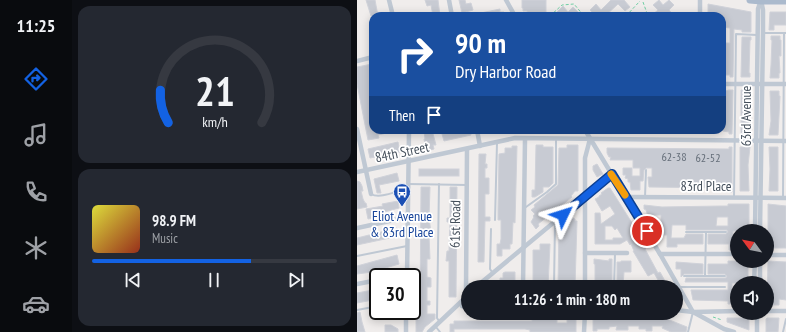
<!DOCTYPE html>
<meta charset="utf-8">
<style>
body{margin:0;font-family:"PT Sans Narrow",sans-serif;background:#242831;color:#f1f3f6;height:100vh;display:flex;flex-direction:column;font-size:15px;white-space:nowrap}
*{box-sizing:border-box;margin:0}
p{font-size:13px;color:#9ea1a6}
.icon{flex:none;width:22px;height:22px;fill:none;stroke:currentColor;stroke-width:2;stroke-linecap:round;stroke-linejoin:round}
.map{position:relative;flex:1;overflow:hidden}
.sheet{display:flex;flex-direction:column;gap:6px;padding:6px;background:#0d0f14;width:285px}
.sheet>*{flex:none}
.guide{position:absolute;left:12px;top:12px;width:357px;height:122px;border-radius:12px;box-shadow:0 2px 10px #0003;background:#1a4fa0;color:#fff;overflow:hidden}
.needle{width:26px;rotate:302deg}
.tools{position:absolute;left:373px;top:224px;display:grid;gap:8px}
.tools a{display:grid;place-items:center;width:44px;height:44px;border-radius:50%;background:#171b24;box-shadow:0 2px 10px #0003;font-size:20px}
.speed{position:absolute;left:12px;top:268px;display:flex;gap:8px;font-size:20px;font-weight:700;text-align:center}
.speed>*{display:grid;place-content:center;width:52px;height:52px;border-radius:50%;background:#171b24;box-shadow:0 2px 10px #0003;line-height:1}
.speed .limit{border:2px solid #111;border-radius:6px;background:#fff;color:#111}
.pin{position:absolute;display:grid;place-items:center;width:34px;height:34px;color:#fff;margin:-17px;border:2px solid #fff;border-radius:50%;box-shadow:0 1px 4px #0007}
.me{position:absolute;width:44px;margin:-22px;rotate:49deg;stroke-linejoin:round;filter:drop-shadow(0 0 3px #0008)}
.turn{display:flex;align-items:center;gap:14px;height:84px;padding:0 20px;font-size:18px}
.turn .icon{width:52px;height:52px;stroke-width:2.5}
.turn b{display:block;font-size:28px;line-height:34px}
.then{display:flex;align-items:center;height:38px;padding:0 20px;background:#0003;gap:8px;font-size:15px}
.sheet .tile{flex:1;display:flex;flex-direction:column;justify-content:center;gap:6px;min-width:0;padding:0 14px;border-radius:12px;background:#242831}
.sheet .dial{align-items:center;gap:0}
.dial svg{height:104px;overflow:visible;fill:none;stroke:#363941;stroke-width:7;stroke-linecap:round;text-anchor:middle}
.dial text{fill:#f1f3f6;stroke:none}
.song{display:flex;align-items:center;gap:12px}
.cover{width:48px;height:48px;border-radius:6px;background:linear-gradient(135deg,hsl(60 70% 55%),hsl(10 70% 35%))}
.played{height:4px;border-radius:2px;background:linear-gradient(90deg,#1362e3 65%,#363941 65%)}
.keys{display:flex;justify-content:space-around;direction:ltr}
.trip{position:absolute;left:104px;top:280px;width:222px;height:40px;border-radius:20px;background:#171b24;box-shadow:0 2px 10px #0003;font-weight:800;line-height:40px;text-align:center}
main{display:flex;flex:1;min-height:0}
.dock{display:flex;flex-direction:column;width:72px;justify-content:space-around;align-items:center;background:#090b0e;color:#9ea1a6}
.dock .icon{width:28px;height:28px}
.dock .selected{color:#1362e3}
.dock b{font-size:18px;color:#f1f3f6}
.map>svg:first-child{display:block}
.building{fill:#c8cbd3;stroke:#d0d2d9;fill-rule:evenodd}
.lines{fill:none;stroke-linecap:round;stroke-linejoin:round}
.path{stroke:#70cfa5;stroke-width:1;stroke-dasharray:3 2;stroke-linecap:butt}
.service{stroke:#bfc8d3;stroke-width:2}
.minor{stroke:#bfc8d3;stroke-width:4.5}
.primary{stroke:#abbacd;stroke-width:7}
.route-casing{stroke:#0c4094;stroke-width:10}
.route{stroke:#1362e3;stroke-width:7}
.slow{stroke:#f59e0b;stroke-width:7}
.labels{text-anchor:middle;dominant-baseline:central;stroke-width:3.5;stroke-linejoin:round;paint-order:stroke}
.number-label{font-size:12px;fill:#656e79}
.street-label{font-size:14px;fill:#444f5b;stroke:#fff}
.transit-label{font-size:14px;fill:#164399;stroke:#fff}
</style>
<main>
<nav class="dock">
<b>11:25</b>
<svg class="icon selected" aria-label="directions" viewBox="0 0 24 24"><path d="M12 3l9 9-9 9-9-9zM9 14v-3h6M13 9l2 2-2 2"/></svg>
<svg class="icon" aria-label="music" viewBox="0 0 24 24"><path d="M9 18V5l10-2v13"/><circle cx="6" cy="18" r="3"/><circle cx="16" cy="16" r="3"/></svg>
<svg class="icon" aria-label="phone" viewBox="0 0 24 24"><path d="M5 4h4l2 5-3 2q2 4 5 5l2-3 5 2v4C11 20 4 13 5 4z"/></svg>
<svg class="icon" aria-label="climate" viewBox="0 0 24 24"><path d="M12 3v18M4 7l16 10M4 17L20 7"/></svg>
<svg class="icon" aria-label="car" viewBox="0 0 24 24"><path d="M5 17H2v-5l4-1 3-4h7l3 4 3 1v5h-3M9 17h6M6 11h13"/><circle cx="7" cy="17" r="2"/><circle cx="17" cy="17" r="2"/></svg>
</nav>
<section class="sheet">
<div class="tile dial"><svg viewBox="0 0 100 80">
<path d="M14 69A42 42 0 1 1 86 69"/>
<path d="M14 69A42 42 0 0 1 8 44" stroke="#1362e3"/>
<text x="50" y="56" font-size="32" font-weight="700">21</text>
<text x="50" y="72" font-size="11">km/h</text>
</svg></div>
<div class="tile">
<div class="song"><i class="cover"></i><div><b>98.9 FM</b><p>Music</p></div></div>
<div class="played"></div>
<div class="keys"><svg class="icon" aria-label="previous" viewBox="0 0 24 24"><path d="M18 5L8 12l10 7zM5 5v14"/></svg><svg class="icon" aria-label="pause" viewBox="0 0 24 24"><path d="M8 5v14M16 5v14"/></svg><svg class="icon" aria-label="next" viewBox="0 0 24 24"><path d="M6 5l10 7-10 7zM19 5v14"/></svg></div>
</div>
</section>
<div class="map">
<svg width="429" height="332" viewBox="0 0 429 332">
<rect width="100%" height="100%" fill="#f0edec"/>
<!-- building -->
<g class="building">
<path d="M9,0H18L21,16H14Z"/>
<path d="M68,0H81L83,16H76L74,5L70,6Z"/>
<path d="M102,0H108L109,4L114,3L116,10L105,13Z"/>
<path d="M165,0H189V16H171L170,11H166V8H165Z"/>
<path d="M254,0H267L273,7L268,11L261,4L248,16H239L233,10L239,4L244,10Z"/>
<path d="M302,0L306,5L312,0L317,5L312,10L317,16H309L306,13L304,16H294L301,10L296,5Z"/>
<path d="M351,4L394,12V32H385V30L377,29L376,77H373V75H365V66H367V55H365V43H373V28L365,27V16H351Z"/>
<path d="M206,6L211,12L216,7L222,13L219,16H204L200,12Z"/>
<path d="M143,9V12H147L148,16H119V14Z"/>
<path d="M413,12H429V25H417V30H412Z"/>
<path d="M414,36H423V40H424V56H422L423,73H422V78H413L414,65L415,40H414Z"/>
<path d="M385,37H394V40H393L392,73H393V77H384Z"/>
<path d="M15,64L16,69V95L14,96L16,107H13L16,121V130H34V132L21,135L22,138L11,140L0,84V67Z"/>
<path d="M372,90H376L375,134H372V132L366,131L367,117H365V92Z"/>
<path d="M384,90H393L392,112L393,134H384Z"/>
<path d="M413,91H422V96H423L421,135H412L414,121Z"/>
<path d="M68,130H75L79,145H76L77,149L69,151L67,139H68L67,131Z"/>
<path d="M103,130H113L114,135L87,141L85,134Z"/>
<path d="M41,142L43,152L13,158L11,149Z"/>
<path d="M179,145H186V147H196V183L192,187H186V192L178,197H175V190H178Z"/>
<path d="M210,145H221V191H218L214,196L215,197L181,224L182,226L179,229L174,222L177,217L176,216L178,214L174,210L178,207L177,205L201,185L202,148H210Z"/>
<path d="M155,146H160L158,223L156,222L155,244H153V249H145V256H140V244H143L144,239V220H141V210L142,154L148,153V148H155Z"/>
<path d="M372,147H375V192H372V188L292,187L291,177H295V168H289L287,170L286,181H283V190H274L273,182H271V179L268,178L269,175H266V168H275V176H283V168H276V160H253L254,157H252L250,153V148L372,149Z"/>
<path d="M383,147H393L391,165L392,191H383Z"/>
<path d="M412,147H421V191H412L413,169Z"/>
<path d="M122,154H129L128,164H130V168H128V178H132V194H128V217H133V221H128L127,262H121Z"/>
<path d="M240,164L246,174L240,177L236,170V166Z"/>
<rect x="62" y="169" width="40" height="7"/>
<path d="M40,173L42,181L22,185L24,193H20L17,179Z"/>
<path d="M0,181L3,182L5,186L6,191H4L6,199L8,203H9L10,207L0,209Z"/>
<path d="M64,187H73L72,218L74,232V236L72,235L73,259H70V277L74,278V287H70V301H73V305H70V314H78V319L68,327L65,332H59V314H63Z"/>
<path d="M93,187H100L99,297H92V261H89L90,251H92L93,222H90V218H93Z"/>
<path d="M251,188H253L282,234L284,238L281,240L285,246L287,245L289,248L288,249L301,273L303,272L308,281L298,287L295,283L301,280L297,273L291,276L276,251H277L274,244L273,245L270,240L263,244H238V213H243L244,224L258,214L253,206L245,211L238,199L242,197V196L245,194L244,193ZM248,226H255L258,230L260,228L266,238H256V240H248Z"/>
<path d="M41,201L42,208L27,212V213L16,216V218L11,219L9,209L26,206L25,204Z"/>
<path d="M371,204H392V231H376L375,250H372V244H351V234H369L371,232L370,230H329V225H315L314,238H327L329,234H346V244H320V247H310V235H304V215H294V217L291,216L289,210L287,209V205L305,207L364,206H371ZM360,217H371V226H359Z"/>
<path d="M411,204L429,206V248H411Z"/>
<path d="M214,218L218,219V221H220L218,287H201L202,227H206L208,222H213Z"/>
<path d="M40,228L42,236L0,245V238Z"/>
<path d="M183,244H193L191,287L176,286V250H183Z"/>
<path d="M40,255L42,264L15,272L0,274V266Z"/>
<path d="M237,259L252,261V259H255V287H238V264H237Z"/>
<path d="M264,261H274V272H267L266,286H260V262H264Z"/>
<path d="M371,261H391V283H375V293H380V304H371V301L336,300L334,290H371V282H328L329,278H369L370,276L368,274H351V264H371Z"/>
<path d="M411,261L429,262V300L422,299V305H410Z"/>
<path d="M319,262L346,264V274H327L324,277V269H319Z"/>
<path d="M148,272H158V285H147V287H143V278H146V273Z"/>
<path d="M21,289V299L0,303V293Z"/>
<path d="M3,312L5,322L8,332H0V313Z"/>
<path d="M175,317H200V323H210V317H219V332H173V330L168,329H97V332H93V324H97V321H175Z"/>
<path d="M370,318H392V330L370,322Z"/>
<path d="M410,318H422L421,332H409V319Z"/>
<path d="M236,319H310L330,327L329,332H314L305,328L306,326H295V331H289V329H282V326H271V330H259L260,326L252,327V329H240V331H236Z"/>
<path d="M28,325H34L41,329V332H28Z"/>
</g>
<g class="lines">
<!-- path -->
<g class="path">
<path d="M286,2L291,16"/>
<path d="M193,16L205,5L217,4L227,16"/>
<path d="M269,16L283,1"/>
<path d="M275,134L276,130"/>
<path d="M283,134V130"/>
<path d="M356,317L365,320"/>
</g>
<!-- service -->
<g class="service">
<path d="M406,33H429"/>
<path d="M52,184L110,185"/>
<path d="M82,184L80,318L82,321"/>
<path d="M14,194C21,198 31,194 39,192"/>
<path d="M288,197L289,170"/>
<path d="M377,197L379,34L400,35"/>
<path d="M426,198L427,33"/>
<path d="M169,207L190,192L199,184V139"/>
<path d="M138,220L140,143"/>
<path d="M134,229L133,269L135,272"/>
<path d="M329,232H369"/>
<path d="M0,256L50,246"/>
<path d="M327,276H368"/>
<path d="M348,276L349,232"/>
<path d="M197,287L198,222"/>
<path d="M257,287L258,254"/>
<path d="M323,287H368"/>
<path d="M0,310L21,306"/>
<path d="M79,327L83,332"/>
<path d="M331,332L336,312"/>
<path d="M426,332L429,319"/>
</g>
<!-- minor -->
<g class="minor">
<path d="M32,0L36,16"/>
<path d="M92,0L95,16"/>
<path d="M149,0L158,16"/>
<path d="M343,16V0"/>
<path d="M0,61L16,57"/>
<path d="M365,84H429"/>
<path d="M0,129L14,194"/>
<path d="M120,130L123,146"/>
<path d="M228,130L303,254L336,312L367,329L377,332"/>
<path d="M110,149L109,291L105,306L111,308"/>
<path d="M0,172L158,138L429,141"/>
<path d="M269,197L429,198"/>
<path d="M0,228L51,217"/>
<path d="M398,231L401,9L403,3"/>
<path d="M403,231L406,33V10L404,0"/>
<path d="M228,253H270"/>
<path d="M303,254H380"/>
<path d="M410,255H429"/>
<path d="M36,277L50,274"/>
<path d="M50,277L52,130"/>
<path d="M397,283L398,261"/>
<path d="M403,283V261"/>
<path d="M0,284L21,280"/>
<path d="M119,287L255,174"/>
<path d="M166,287L168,139"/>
<path d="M228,287V158L233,139"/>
<path d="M319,310L336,312L380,311"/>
<path d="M410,311H429"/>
<path d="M49,332V311"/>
<path d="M72,332L107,299"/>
<path d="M227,332L228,313"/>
<path d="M400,332V313"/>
</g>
<!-- primary -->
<path class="primary" d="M393,0L404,1H429"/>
</g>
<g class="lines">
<!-- route casing -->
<g class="route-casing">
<path id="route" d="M206,215L255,174L290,231"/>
</g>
<!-- route -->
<use href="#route" class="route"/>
<!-- slow -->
<path class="slow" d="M254,174L268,195"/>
</g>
<!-- icons -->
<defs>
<g id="bus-pin" transform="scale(0.9)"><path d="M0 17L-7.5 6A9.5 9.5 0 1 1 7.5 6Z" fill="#1a4fb4" stroke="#fff"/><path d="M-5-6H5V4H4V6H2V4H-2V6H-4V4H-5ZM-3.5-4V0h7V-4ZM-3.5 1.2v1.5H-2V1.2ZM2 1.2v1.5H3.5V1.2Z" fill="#fff"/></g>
</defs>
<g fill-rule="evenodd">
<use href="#bus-pin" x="45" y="192"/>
</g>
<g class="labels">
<!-- number labels -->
<g class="number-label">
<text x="317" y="156">62-38</text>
<text x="351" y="157">62-52</text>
</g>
<!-- street labels -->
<g class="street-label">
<text transform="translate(389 116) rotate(-90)">63rd Avenue</text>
<text transform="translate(45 152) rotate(-12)">84th Street</text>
<text x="349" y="186">83rd Place</text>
<text transform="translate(98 224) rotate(-89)">61st Road</text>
</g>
<!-- transit labels -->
<g class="transit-label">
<text x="45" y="216">Eliot Avenue<tspan x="45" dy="16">&amp; 83rd Place</tspan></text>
</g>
</g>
</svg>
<div class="tools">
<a><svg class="needle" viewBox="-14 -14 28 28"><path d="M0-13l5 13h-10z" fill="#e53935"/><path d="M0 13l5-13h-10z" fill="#9ea1a6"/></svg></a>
<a><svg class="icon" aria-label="sound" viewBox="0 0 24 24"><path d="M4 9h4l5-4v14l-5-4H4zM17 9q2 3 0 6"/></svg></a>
</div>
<div class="speed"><div class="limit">30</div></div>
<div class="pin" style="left:290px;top:231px;background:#d93025"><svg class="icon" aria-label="arrive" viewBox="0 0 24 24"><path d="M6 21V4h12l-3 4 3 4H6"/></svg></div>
<svg class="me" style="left:206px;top:215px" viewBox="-20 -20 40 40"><path d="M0-17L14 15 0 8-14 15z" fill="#1362e3" stroke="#fff" stroke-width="4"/></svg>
<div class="trip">11:26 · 1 min · 180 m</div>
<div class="guide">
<div class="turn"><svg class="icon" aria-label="right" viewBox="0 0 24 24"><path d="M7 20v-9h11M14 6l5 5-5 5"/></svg><div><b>90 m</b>Dry Harbor Road</div></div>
<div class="then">Then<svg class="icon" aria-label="arrive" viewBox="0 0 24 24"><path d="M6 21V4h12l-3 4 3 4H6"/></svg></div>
</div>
</div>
</main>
